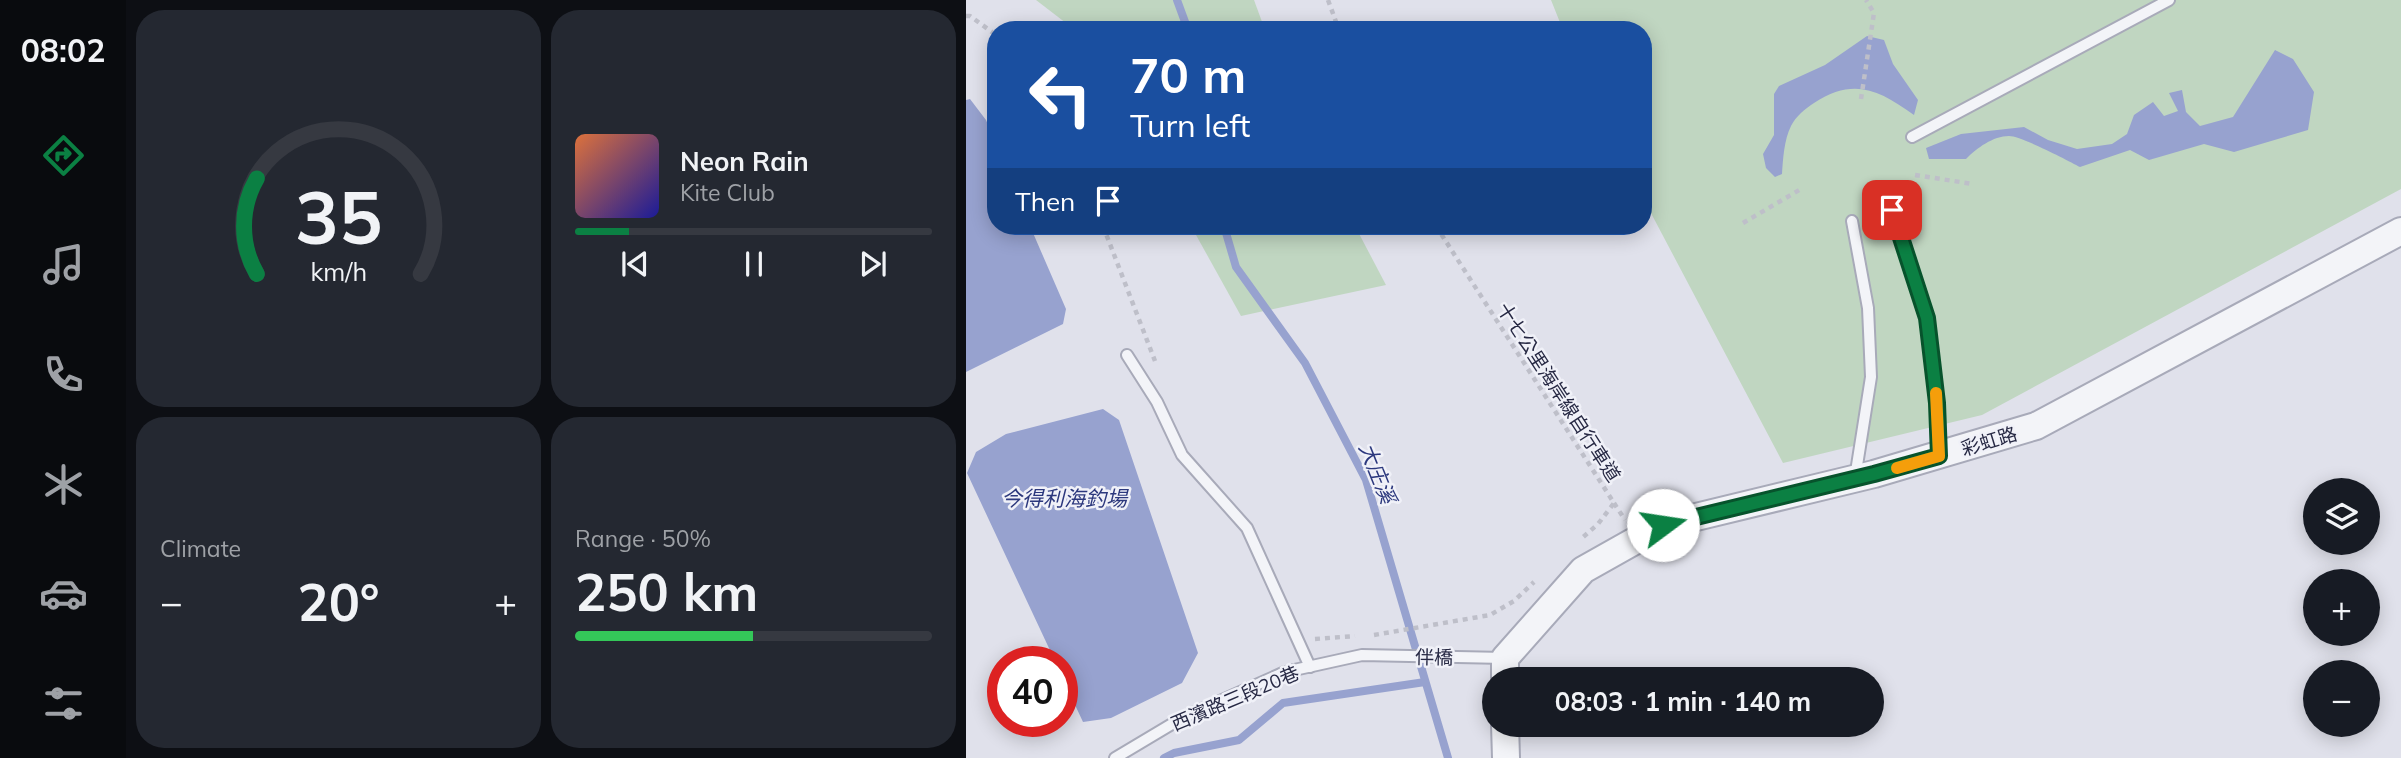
<!DOCTYPE html>
<meta charset="utf-8">
<style>
body{margin:0;font-family:Mulish,"Noto Sans TC",sans-serif;background:#242831;color:#f1f3f6;height:100vh;display:flex;flex-direction:column;font-size:26px;white-space:nowrap}
*{box-sizing:border-box;margin:0}
p{font-size:23px;color:#9ea1a6}
.icon{flex:none;width:38px;height:38px;fill:none;stroke:currentColor;stroke-width:2;stroke-linecap:round;stroke-linejoin:round}
.map{position:relative;flex:1;overflow:hidden}
.panel{display:flex;flex-direction:column;gap:10px;padding:10px;background:#0d0f14;width:840px}
.panel>*{flex:none}
.top-card{position:absolute;left:21px;top:21px;width:665px;height:214px;border-radius:28px;box-shadow:0 4px 18px #0003;background:#1a4fa0;color:#fff;overflow:hidden}
.buttons{position:absolute;left:1337px;top:478px;display:grid;gap:14px}
.buttons a{display:grid;place-items:center;width:77px;height:77px;border-radius:50%;background:#171b24;box-shadow:0 4px 18px #0003;font-size:35px}
.speed{position:absolute;left:21px;top:646px;display:flex;gap:14px;font-size:35px;font-weight:700;text-align:center}
.speed>*{display:grid;place-content:center;width:91px;height:91px;border-radius:50%;background:#171b24;box-shadow:0 4px 18px #0003;line-height:1}
.speed .limit{border:10px solid #d22;background:#fff;color:#111}
.pin{position:absolute;display:grid;place-items:center;width:60px;height:60px;color:#fff;margin:-30px;border-radius:14px;box-shadow:0 4px 10px #0006}
.me{position:absolute;width:77px;margin:-38px;rotate:76deg;stroke-linejoin:round;filter:drop-shadow(0 0 5px #0008)}
.turn{display:flex;align-items:center;gap:24px;height:147px;padding:0 28px;font-size:32px}
.turn .icon{width:91px;height:91px;stroke-width:2.5}
.turn b{display:block;font-size:49px;line-height:60px}
.then{display:flex;align-items:center;height:66px;padding:0 28px;background:#0003;gap:14px;font-size:26px}
.big{font-size:52px;font-weight:700;line-height:1.1}
.panel .card{flex:1;display:flex;flex-direction:column;justify-content:center;gap:10px;min-width:0;padding:0 24px;border-radius:28px;background:#242831}
.panel .dial{align-items:center;gap:0}
.dial svg{height:182px;overflow:visible;fill:none;stroke:#363941;stroke-width:7;stroke-linecap:round;text-anchor:middle}
.dial text{fill:#f1f3f6;stroke:none}
.song{display:flex;align-items:center;gap:21px}
.cover{width:84px;height:84px;border-radius:10px;background:linear-gradient(135deg,hsl(20 70% 55%),hsl(240 70% 35%))}
.played{height:7px;border-radius:4px;background:linear-gradient(90deg,#0b8043 15%,#363941 15%)}
.keys{display:flex;justify-content:space-around;direction:ltr}
.heat{display:flex;justify-content:space-between;align-items:center;font-size:38px;direction:ltr}
.charge{height:10px;border-radius:5px;background:linear-gradient(90deg,#34c759 50%,#363941 0)}
.panel .tiles{flex:1;display:grid;gap:10px;grid-template-columns:repeat(2,1fr)}
.trip{position:absolute;left:516px;top:667px;width:402px;height:70px;border-radius:35px;background:#171b24;box-shadow:0 4px 18px #0003;font-weight:700;line-height:70px;text-align:center}
main{display:flex;flex:1;min-height:0}
.tabs{display:flex;flex-direction:column;width:126px;justify-content:space-around;align-items:center;background:#090b0e;color:#9ea1a6}
.tabs .icon{width:49px;height:49px}
.tabs .active{color:#0b8043}
.tabs b{font-size:32px;color:#f1f3f6}
.map>svg:first-child{display:block}
.green{fill:#c0d6c1}
.water{fill:#97a2cf}
.lines{fill:none;stroke-linecap:round;stroke-linejoin:round}
.stream{stroke:#97a2cf;stroke-width:8}
.service-casing{stroke:#a8aab9;stroke-width:14}
.tertiary-casing{stroke:#a8aab9;stroke-width:30}
.path{stroke:#bebfc9;stroke-width:4.5;stroke-dasharray:5 5;stroke-linecap:butt}
.service{stroke:#f3f4f8;stroke-width:10}
.tertiary{stroke:#f3f4f8;stroke-width:26}
.route-casing{stroke:#07532c;stroke-width:18}
.route{stroke:#0b8043;stroke-width:12}
.slow{stroke:#f59e0b;stroke-width:12}
.labels{text-anchor:middle;dominant-baseline:central;stroke-width:5;stroke-linejoin:round;paint-order:stroke}
.street-label{font-size:19px;fill:#272944;stroke:#f0f1f8}
.water-label{font-size:21px;font-style:italic;fill:#2c387d;stroke:#f0f1f8}
</style>
<main>
<nav class="tabs">
<b>08:02</b>
<svg class="icon active" aria-label="directions" viewBox="0 0 24 24"><path d="M12 3l9 9-9 9-9-9zM9 14v-3h6M13 9l2 2-2 2"/></svg>
<svg class="icon" aria-label="music" viewBox="0 0 24 24"><path d="M9 18V5l10-2v13"/><circle cx="6" cy="18" r="3"/><circle cx="16" cy="16" r="3"/></svg>
<svg class="icon" aria-label="phone" viewBox="0 0 24 24"><path d="M5 4h4l2 5-3 2q2 4 5 5l2-3 5 2v4C11 20 4 13 5 4z"/></svg>
<svg class="icon" aria-label="climate" viewBox="0 0 24 24"><path d="M12 3v18M4 7l16 10M4 17L20 7"/></svg>
<svg class="icon" aria-label="car" viewBox="0 0 24 24"><path d="M5 17H2v-5l4-1 3-4h7l3 4 3 1v5h-3M9 17h6M6 11h13"/><circle cx="7" cy="17" r="2"/><circle cx="17" cy="17" r="2"/></svg>
<svg class="icon" aria-label="filters" viewBox="0 0 24 24"><path d="M4 7h16M4 17h16"/><circle cx="9" cy="7" r="2"/><circle cx="15" cy="17" r="2"/></svg>
</nav>
<section class="panel">
<div class="tiles">
<div class="card dial"><svg viewBox="0 0 100 80">
<path d="M14 69A42 42 0 1 1 86 69"/>
<path d="M14 69A42 42 0 0 1 14 27" stroke="#0b8043"/>
<text x="50" y="56" font-size="32" font-weight="700">35</text>
<text x="50" y="72" font-size="11">km/h</text>
</svg></div>
<div class="card">
<div class="song"><i class="cover"></i><div><b>Neon Rain</b><p>Kite Club</p></div></div>
<div class="played"></div>
<div class="keys"><svg class="icon" aria-label="previous" viewBox="0 0 24 24"><path d="M18 5L8 12l10 7zM5 5v14"/></svg><svg class="icon" aria-label="pause" viewBox="0 0 24 24"><path d="M8 5v14M16 5v14"/></svg><svg class="icon" aria-label="next" viewBox="0 0 24 24"><path d="M6 5l10 7-10 7zM19 5v14"/></svg></div>
</div>
<div class="card"><p>Climate</p>
<div class="heat"><a>−</a><b class="big">20°</b><a>+</a></div>
</div>
<div class="card"><p>Range · 50%</p><b class="big">250 km</b><div class="charge"></div></div>
</div>
</section>
<div class="map">
<svg width="1435" height="758" viewBox="0 0 1435 758">
<rect width="100%" height="100%" fill="#e0e1eb"/>
<!-- green -->
<g class="green">
<path d="M70,0H288L299,30H109Z"/>
<path d="M585,0H1435V189L1016,415L817,463L677,198V30H597Z"/>
<path d="M225,226H389L420,285L275,316Z"/>
</g>
<!-- water -->
<g class="water">
<path d="M901,36L918,40L927,64L952,100L948,115C913,90 888,77 848,103C839,109 830,116 825,126C818,140 817,159 816,174L809,177L800,168L797,154L808,135V94L813,86L859,65Z"/>
<path d="M1309,50L1327,59L1348,92L1342,130L1268,152L1238,144L1183,160L1164,150L1114,167C1101,160 1055,136 1043,136C1027,136 1011,148 1000,159H963L960,148L995,134L1058,127L1082,140L1111,149L1146,144L1161,134L1168,115L1187,102L1198,116L1212,111L1203,93L1216,90L1220,112L1234,126L1267,117Z"/>
<path d="M4,99L20,120L30,143V226H64L100,309L97,324L0,372V100Z"/>
<path d="M137,409L153,420L232,653L216,683L145,718L117,722L96,677V662L89,661L1,473L10,452L40,434Z"/>
</g>
<g class="lines">
<!-- stream -->
<g class="stream">
<path d="M211,0L222,30"/>
<path d="M258,226L270,267L339,363L400,480L482,758"/>
<path d="M198,758L208,753L273,740L317,703L459,682"/>
</g>
<!-- service casing -->
<g class="service-casing">
<g id="service">
<path d="M946,137L1203,0"/>
<path d="M926,210L961,318L971,403L973,453"/>
<path d="M886,221L902,308L905,377L889,478"/>
<path d="M161,355L191,402L216,455L281,528L344,667"/>
<path d="M149,758L216,718L319,672L396,655L539,658"/>
</g>
</g>
<!-- tertiary casing -->
<g class="tertiary-casing">
<g id="tertiary">
<path d="M539,679V658L617,570L697,525L908,474L1070,426L1435,231"/>
<path d="M539,724L540,758"/>
</g>
</g>
<!-- path -->
<g class="path">
<path d="M362,0L373,30"/>
<path d="M0,16H4L30,35"/>
<path d="M895,99L908,13L900,0"/>
<path d="M949,175L1007,184"/>
<path d="M777,223L835,189"/>
<path d="M137,226L189,361"/>
<path d="M470,226L648,503L632,524L616,538"/>
<path d="M648,503L659,520"/>
<path d="M408,635L524,615L548,601L568,582"/>
<path d="M349,639L389,636"/>
</g>
<!-- service -->
<use href="#service" class="service"/>
<!-- tertiary -->
<use href="#tertiary" class="tertiary"/>
</g>
<g class="lines">
<!-- route casing -->
<g class="route-casing">
<path id="route" d="M697,525L908,474L973,456L971,403L961,318L926,210"/>
</g>
<!-- route -->
<use href="#route" class="route"/>
<!-- slow -->
<path class="slow" d="M931,468L973,456L970,393"/>
</g>
<g class="labels">
<!-- street labels -->
<g class="street-label">
<text transform="translate(593 392) rotate(57)">十七公里海岸線自行車道</text>
<text transform="translate(1023 441) rotate(-17)">彩虹路</text>
<text transform="translate(468 657) rotate(1)">伴橋</text>
<text transform="translate(269 698) rotate(-23)">西濱路三段20巷</text>
</g>
<!-- water labels -->
<g class="water-label">
<text transform="translate(412 473) rotate(68)">大庄溪</text>
<text x="98" y="498">今得利海釣場</text>
</g>
</g>
</svg>
<div class="buttons">
<a><svg class="icon" aria-label="layers" viewBox="0 0 24 24"><path d="M12 4l9 5-9 5-9-5zM3 14l9 5 9-5"/></svg></a>
<a>+</a>
<a>−</a>
</div>
<div class="speed"><div class="limit">40</div></div>
<div class="pin" style="left:926px;top:210px;background:#d93025"><svg class="icon" aria-label="arrive" viewBox="0 0 24 24"><path d="M6 21V4h12l-3 4 3 4H6"/></svg></div>
<svg class="me" style="left:697px;top:525px" viewBox="-20 -20 40 40"><circle r="19" fill="#fff"/><path d="M0-13L10 11 0 6-10 11z" fill="#0b8043"/></svg>
<div class="trip">08:03 · 1 min · 140 m</div>
<div class="top-card">
<div class="turn"><svg class="icon" aria-label="left" viewBox="0 0 24 24"><path d="M17 20v-9H6M10 6l-5 5 5 5"/></svg><div><b>70 m</b>Turn left</div></div>
<div class="then">Then<svg class="icon" aria-label="arrive" viewBox="0 0 24 24"><path d="M6 21V4h12l-3 4 3 4H6"/></svg></div>
</div>
</div>
</main>
